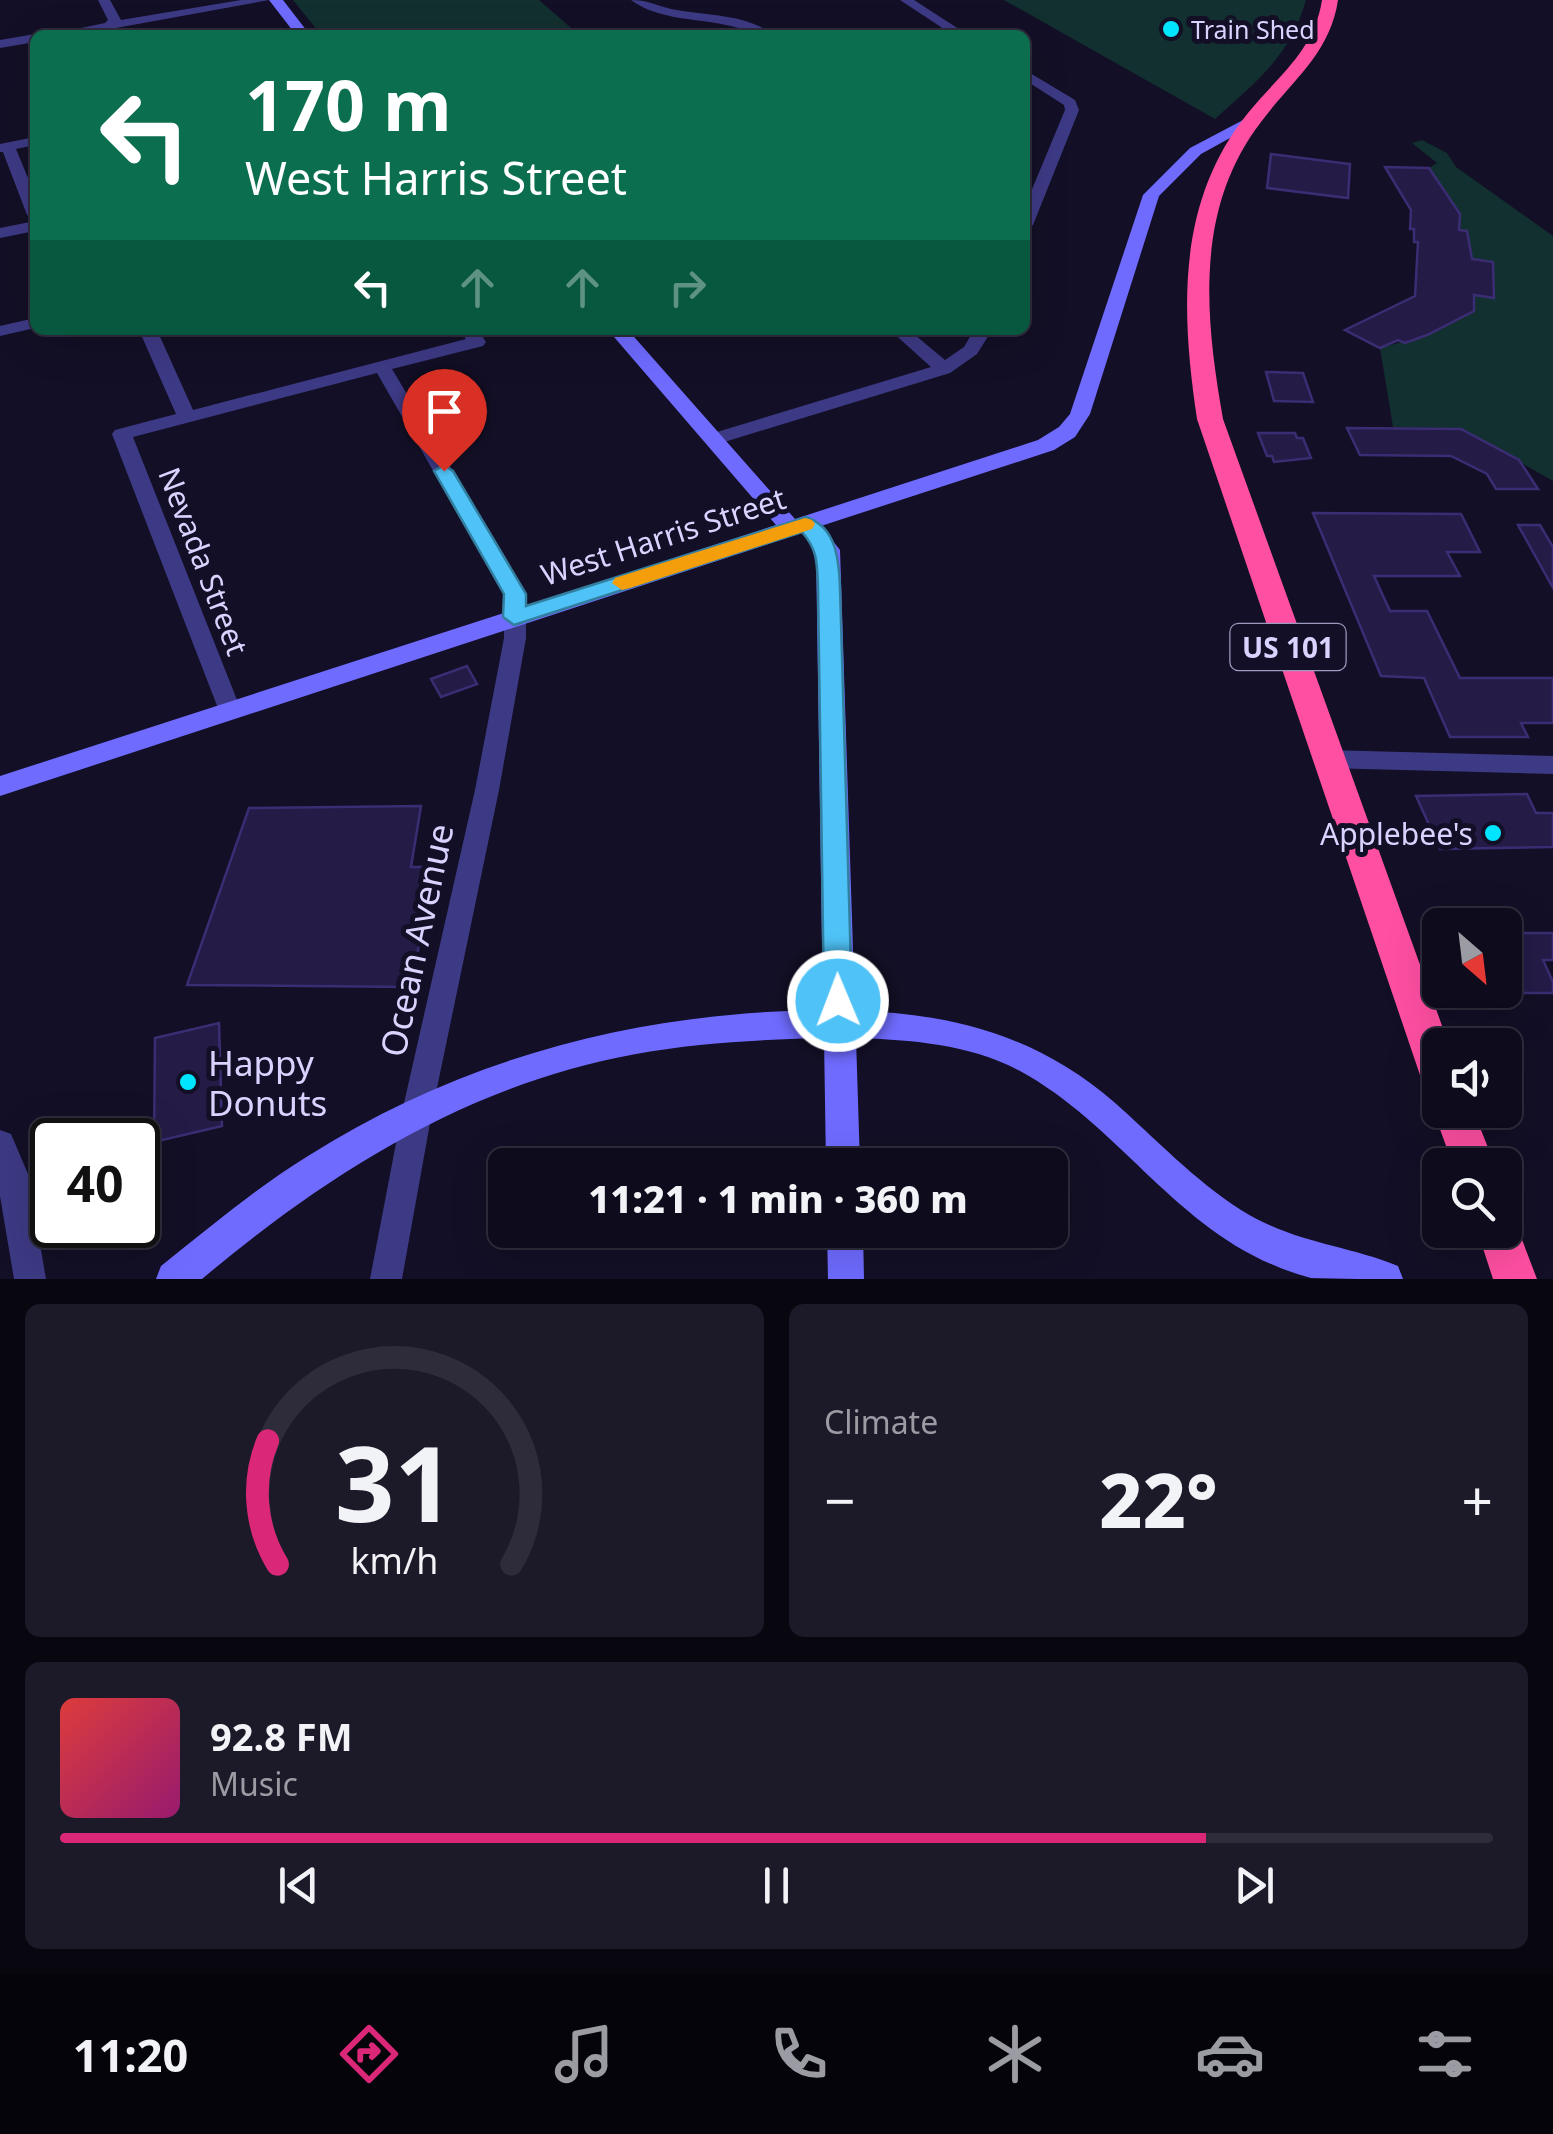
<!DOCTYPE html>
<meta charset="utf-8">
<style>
body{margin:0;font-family:"Noto Sans",sans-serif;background:#1c1929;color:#f1f3f6;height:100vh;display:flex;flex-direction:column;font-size:38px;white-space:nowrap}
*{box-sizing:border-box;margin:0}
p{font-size:32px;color:#9b9ba3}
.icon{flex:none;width:55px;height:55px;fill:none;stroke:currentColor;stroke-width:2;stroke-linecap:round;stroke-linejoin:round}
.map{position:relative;height:1279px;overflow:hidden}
.sheet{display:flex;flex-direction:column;gap:25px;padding:25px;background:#08060f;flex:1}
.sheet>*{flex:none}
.guide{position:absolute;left:30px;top:30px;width:1000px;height:305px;border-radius:15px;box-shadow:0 10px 40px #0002,0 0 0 2px #2e2b3b;background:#0b6e4f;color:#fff;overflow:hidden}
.needle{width:65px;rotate:152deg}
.fabs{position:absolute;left:1422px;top:908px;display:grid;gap:20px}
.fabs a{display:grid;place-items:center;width:100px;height:100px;border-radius:15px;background:#0e0b1c;box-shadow:0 10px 40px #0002,0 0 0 2px #2e2b3b;font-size:50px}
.speed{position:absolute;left:30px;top:1118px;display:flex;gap:20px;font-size:50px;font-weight:700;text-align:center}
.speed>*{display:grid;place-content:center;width:130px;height:130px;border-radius:50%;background:#0e0b1c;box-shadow:0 10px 40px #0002,0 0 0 2px #2e2b3b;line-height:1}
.speed .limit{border:5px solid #111;border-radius:15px;background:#fff;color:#111}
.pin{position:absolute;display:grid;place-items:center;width:85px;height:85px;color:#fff;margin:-102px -42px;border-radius:50% 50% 50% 0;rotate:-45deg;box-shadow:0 0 10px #0007}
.pin .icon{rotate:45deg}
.me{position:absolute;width:110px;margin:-55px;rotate:359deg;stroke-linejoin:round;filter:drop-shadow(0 0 8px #0008)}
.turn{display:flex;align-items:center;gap:35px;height:210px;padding:0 50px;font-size:45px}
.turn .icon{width:130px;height:130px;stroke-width:2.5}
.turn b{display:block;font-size:70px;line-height:85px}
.lanes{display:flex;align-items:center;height:95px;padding:0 50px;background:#0003;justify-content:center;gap:50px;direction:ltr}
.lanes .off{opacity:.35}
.big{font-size:75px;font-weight:800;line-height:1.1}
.sheet .card{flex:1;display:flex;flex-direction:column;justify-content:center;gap:15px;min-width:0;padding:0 35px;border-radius:15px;background:#1c1929}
.sheet .dial{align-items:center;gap:0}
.dial svg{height:260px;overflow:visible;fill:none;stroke:#2e2b3b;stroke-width:7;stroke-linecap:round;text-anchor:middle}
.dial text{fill:#f1f3f6;stroke:none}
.song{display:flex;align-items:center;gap:30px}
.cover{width:120px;height:120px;border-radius:15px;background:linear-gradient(135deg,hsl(0 70% 55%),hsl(320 70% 35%))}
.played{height:10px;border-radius:5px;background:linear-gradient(90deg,#db2777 80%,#2e2b3b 80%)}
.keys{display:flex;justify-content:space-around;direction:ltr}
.heat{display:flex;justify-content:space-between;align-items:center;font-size:55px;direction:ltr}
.sheet .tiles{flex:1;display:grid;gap:25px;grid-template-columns:1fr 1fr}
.card:last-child{grid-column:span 2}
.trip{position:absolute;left:488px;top:1148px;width:580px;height:100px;border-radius:15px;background:#0e0b1c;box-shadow:0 10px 40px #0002,0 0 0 2px #2e2b3b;font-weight:800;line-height:100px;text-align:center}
.tabs{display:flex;height:160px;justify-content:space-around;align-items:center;background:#06040b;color:#9b9ba3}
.tabs .icon{width:70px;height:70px}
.tabs .selected{color:#db2777}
.tabs b{font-size:45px;color:#f1f3f6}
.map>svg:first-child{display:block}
.green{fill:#12302f}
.building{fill:#241b47;stroke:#3b2d73;stroke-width:2.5}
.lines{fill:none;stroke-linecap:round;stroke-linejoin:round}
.street{fill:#3d3a85;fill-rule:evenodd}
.secondary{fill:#6f6bff;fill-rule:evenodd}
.highway{fill:#ff4fa3;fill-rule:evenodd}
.route{fill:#4fc3f7;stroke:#337fa1;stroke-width:2.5}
.slow{fill:#f59e0b}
.poi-dot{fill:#00e5ff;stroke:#130f26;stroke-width:4}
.labels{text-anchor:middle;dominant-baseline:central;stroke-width:10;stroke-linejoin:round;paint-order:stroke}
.far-poi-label{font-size:25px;fill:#d9d4ff;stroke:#130f26;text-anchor:start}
.shield{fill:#130f26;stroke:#9e99be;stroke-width:2.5}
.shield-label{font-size:28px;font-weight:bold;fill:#d9d4ff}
.street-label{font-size:30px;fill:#d9d4ff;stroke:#130f26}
.poi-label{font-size:30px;fill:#d9d4ff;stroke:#130f26;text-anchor:end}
.near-street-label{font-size:35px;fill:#d9d4ff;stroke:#130f26}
.near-poi-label{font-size:35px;fill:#d9d4ff;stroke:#130f26;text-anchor:start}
</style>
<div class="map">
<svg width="1553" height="1279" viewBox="0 0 1553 1279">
<rect width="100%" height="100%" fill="#130f26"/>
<!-- green -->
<g class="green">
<path d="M293,0H539L578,34L321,35Z"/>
<path d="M1004,0H1306C1290,56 1257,81 1215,119Z"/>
<path d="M1422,140L1447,153L1456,167L1553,236V481L1461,429L1393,427L1380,348L1427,335L1474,311V295L1494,298L1493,263L1471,259V247L1467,246L1459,230L1460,214L1429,168L1437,163L1412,143Z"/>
</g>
<!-- building -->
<g class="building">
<path d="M1271,154L1350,164L1348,198L1267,188Z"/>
<path d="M1385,167L1429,168L1460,214L1459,230L1467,231L1472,259L1493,262L1494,298L1474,295V311L1427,335L1405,343L1398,340L1380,348L1345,330L1415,296L1418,242H1414V229H1410L1411,210Z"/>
<path d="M1266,372L1303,373L1313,402L1274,401Z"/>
<path d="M1347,428L1461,429L1519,460L1538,489H1496L1487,474L1451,456L1360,455Z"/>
<path d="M1258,433H1295L1297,438H1303L1311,458L1274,462L1272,456H1267Z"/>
<path d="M1313,513L1461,514L1480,552H1447L1460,576H1374L1390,611H1427L1460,678H1553V723H1521L1528,737H1450L1424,678L1381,676Z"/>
<path d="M1518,525H1540L1553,547V588Z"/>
<path d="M467,666L477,684L441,697L431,679Z"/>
<path d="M1527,794L1536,813H1553V847L1440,849L1416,796Z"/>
<path d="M421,806L411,867H436L410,987L187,985L249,808Z"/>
<path d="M1505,933H1553V960H1543L1553,982V993H1505Z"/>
<path d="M219,1023L222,1126L154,1142L155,1038Z"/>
</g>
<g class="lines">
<!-- street -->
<g class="street">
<path d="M98,0H110L121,20L241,0H269L116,28L115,35H108L105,30L48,35L105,23L108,20Z"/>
<path d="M631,0C646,0 656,5 671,9C705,16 745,13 774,35C757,35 743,28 726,25C695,18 658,20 631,0Z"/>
<path d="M900,0H914L968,35H953Z"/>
<path d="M35,34L38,35H35V42L0,48V40Z"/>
<path d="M1025,70L1075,100L1079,110L1033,225L1025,230V206L1065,110L1064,105L1025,80Z"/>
<path d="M35,137V145L16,149L35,195V220L27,215L3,152H0V144Z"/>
<path d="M35,221V231L0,238V228Z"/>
<path d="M35,318V328L0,336V326Z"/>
<path d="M139,330H157L193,410L466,339L460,330H478L486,342L483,346L392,369L526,594V638L499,790L432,1112L402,1279H370L402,1112L475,790L504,638V594L377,373L133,437L241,710L237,716H221L112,434L115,430L176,414Z"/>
<path d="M890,330H909L945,360L964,347L974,330H992L977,354L950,373L721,443H707L704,439L707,435L931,367Z"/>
<path d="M1326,750L1553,756V774L1326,768L1317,765L1314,759L1317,753Z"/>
<path d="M0,1130L11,1134L28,1174L46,1279H14L0,1196Z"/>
</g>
<!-- secondary -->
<g class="secondary">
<path d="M269,0H283L310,35H296Z"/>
<path d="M1245,119L1259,122L1201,154L1159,196L1090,414L1075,437L1054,450L821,526L840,550L855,1011C953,1013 1039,1037 1114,1102C1156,1139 1194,1180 1241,1210C1296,1244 1343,1244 1398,1266L1403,1279C1375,1279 1339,1279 1311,1278C1182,1244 1128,1130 1020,1071C970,1044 912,1040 856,1038L860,1165H826L824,1038H818C757,1040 696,1043 636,1054C470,1084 329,1172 202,1279H156L161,1266C209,1228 256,1188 308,1156C464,1057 640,1012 823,1010L816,551L802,533L0,796V776L776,525L608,330H628L795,519L1038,440L1059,427L1070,414L1143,195L1190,148Z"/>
<path d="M827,1230H863L864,1279H828Z"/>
</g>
<!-- highway -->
<g class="highway">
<path d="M1322,0H1338C1330,54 1292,80 1261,122C1194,209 1205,317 1223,419L1449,1045H1440V1092L1426,1087L1420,1075L1197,419C1181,311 1176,202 1248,113C1279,75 1314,51 1322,0Z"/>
<path d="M1440,1097V1110H1473L1495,1165H1453L1433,1110Z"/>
<path d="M1505,1212L1513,1216L1537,1279H1493L1477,1230H1505Z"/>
</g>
</g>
<!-- route -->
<path class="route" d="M444,465L453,471L526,594V606L806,517C837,527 839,561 840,588L852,1001L848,1009L838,1013L828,1009L824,1001L818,588C817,564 818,550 802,532L514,625L503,617L504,594L434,471Z"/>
<!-- slow -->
<path class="slow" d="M805,518L812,520L815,524L812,529L630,588L622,590L612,583L615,578Z"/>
<!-- markers -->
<g class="poi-dot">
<circle cx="1171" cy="29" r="10"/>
<circle cx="1493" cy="833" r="10"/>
<circle cx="188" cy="1082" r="10"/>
</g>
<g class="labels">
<!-- far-poi labels -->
<g class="far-poi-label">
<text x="1191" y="29">Train Shed</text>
</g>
<!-- shield labels -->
<rect class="shield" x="1230.5" y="624" width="115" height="46" rx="8"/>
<g class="shield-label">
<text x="1288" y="647">US 101</text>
</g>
<!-- street labels -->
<g class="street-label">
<text transform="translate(663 536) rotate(-18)">West Harris Street</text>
<text transform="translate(204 561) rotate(69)">Nevada Street</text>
</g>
<!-- poi labels -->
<g class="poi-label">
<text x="1473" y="833">Applebee's</text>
</g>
<!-- near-street labels -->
<g class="near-street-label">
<text transform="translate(416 940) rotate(-78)">Ocean Avenue</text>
</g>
<!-- near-poi labels -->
<g class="near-poi-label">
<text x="208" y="1062">Happy<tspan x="208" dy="40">Donuts</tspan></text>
</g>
</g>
</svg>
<div class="fabs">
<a><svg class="needle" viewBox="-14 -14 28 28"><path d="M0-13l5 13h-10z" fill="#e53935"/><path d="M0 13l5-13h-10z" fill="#9b9ba3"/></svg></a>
<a><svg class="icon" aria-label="sound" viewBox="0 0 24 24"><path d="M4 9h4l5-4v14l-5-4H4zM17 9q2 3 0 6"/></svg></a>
<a><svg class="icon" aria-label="search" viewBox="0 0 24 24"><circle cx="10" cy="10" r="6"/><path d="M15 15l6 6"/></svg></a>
</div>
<div class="speed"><div class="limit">40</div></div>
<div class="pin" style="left:444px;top:471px;background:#d93025"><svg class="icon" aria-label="arrive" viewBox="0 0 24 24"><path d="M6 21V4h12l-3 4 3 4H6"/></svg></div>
<svg class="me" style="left:838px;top:1001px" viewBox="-20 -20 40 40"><circle r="17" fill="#4fc3f7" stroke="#fff" stroke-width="3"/><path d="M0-11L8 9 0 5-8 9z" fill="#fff"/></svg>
<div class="trip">11:21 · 1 min · 360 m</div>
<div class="guide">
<div class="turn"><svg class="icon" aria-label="left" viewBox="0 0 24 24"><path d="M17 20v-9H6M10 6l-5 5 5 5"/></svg><div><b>170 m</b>West Harris Street</div></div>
<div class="lanes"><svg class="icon" aria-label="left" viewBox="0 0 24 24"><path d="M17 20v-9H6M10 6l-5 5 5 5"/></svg><svg class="icon off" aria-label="ahead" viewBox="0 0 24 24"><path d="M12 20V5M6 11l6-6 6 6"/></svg><svg class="icon off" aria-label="ahead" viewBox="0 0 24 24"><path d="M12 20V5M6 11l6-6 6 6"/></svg><svg class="icon off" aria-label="right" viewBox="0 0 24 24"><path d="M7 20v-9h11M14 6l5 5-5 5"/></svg></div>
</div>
</div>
<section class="sheet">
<div class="tiles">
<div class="card dial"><svg viewBox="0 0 100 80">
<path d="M14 69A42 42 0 1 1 86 69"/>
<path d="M14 69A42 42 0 0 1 11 31" stroke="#db2777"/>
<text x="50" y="56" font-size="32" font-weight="700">31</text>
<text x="50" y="72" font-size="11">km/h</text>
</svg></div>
<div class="card"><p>Climate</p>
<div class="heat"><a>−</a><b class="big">22°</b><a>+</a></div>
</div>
<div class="card">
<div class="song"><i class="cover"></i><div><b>92.8 FM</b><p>Music</p></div></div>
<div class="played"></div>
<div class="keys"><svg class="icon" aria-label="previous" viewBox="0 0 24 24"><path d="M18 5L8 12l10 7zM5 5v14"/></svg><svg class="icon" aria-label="pause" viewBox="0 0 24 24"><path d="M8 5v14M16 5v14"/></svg><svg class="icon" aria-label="next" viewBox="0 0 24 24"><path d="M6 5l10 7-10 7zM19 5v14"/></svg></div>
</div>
</div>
</section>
<nav class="tabs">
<b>11:20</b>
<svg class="icon selected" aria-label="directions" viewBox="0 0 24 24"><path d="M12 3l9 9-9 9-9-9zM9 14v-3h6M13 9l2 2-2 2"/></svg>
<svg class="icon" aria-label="music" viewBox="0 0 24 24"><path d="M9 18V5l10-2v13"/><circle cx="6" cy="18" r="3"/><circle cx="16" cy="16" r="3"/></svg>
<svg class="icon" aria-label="phone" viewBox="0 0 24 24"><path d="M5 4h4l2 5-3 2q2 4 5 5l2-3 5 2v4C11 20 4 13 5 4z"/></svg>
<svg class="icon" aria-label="climate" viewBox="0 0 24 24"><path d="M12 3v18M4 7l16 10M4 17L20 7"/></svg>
<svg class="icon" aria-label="car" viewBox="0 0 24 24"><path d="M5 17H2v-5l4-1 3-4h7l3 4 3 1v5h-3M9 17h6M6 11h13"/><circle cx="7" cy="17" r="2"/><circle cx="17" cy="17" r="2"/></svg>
<svg class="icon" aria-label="filters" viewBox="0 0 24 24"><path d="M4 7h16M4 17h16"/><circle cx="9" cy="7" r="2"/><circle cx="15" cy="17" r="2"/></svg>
</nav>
